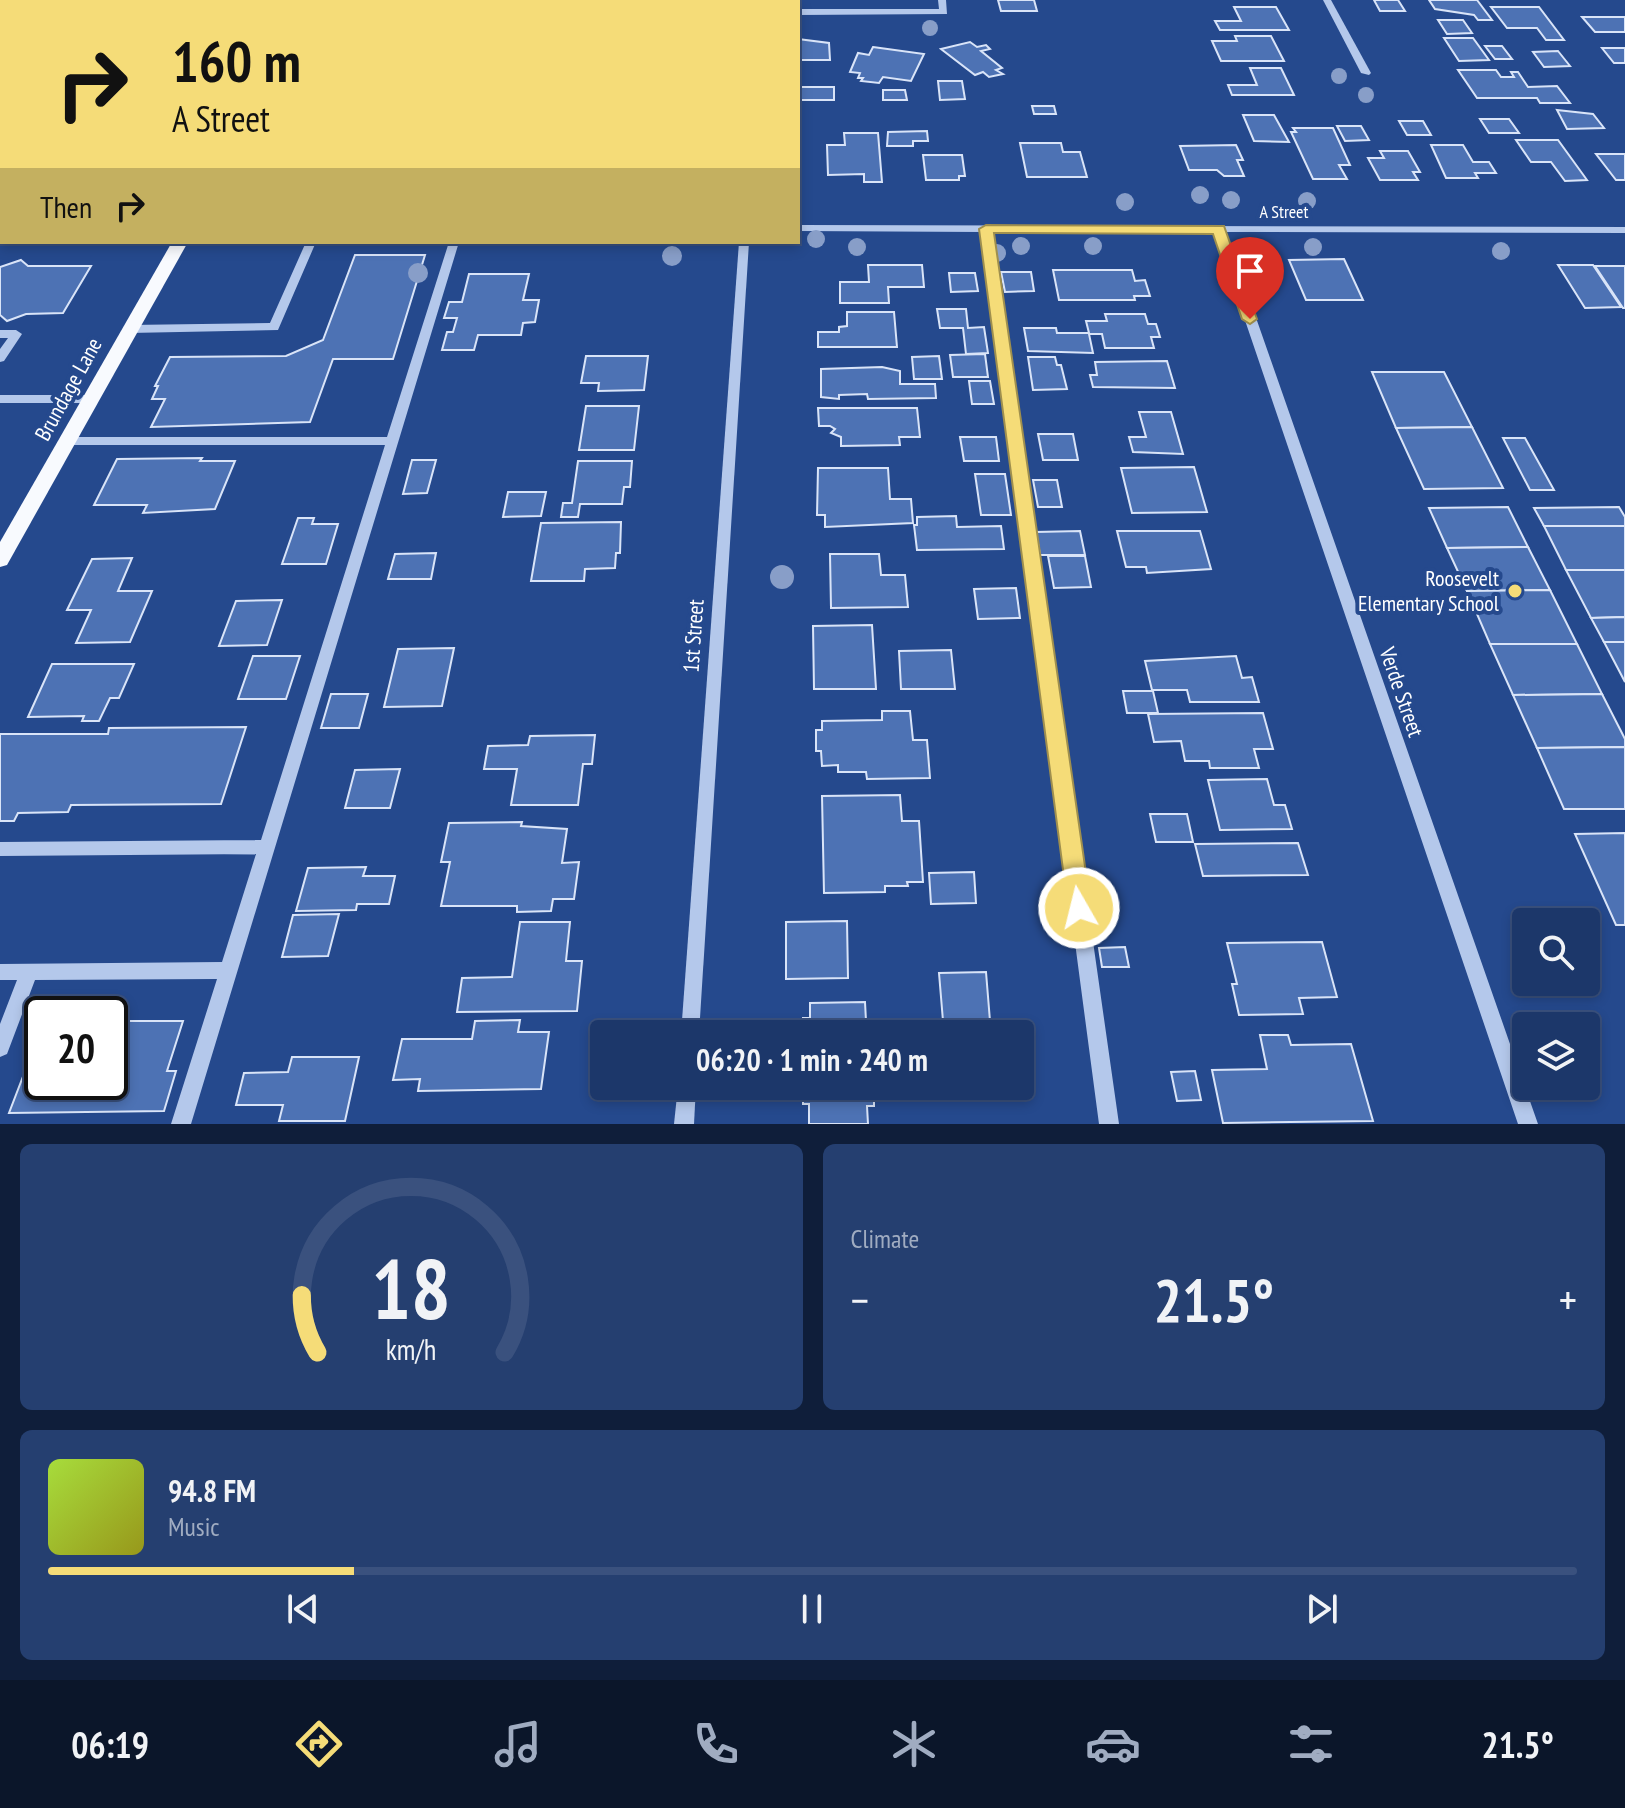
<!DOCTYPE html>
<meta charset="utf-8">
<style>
body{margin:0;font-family:"PT Sans Narrow",sans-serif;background:#253f70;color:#f1f3f6;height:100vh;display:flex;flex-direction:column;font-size:30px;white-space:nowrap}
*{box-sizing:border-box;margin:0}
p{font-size:26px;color:#a0acc1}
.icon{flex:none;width:44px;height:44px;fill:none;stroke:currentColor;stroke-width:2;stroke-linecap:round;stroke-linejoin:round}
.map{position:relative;height:1124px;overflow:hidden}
.drawer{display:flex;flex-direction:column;gap:20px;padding:20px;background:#0f1e3a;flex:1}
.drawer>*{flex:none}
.guide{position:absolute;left:0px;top:0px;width:800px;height:244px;box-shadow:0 4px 12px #0003,0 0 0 2px #3a517e;background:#f5dc78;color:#111;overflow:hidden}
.tools{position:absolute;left:1512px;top:908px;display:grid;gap:16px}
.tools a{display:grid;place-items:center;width:88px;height:88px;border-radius:8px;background:#1c376a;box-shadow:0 4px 12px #0003,0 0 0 2px #3a517e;font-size:40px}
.speed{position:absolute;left:24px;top:996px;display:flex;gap:16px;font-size:40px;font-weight:700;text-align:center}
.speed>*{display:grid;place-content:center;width:104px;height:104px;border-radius:50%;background:#1c376a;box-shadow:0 4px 12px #0003,0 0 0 2px #3a517e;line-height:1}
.speed .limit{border:4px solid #111;border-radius:12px;background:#fff;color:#111}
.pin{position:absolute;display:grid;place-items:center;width:68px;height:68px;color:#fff;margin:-82px -34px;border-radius:50% 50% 50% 0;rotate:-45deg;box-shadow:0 0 8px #0007}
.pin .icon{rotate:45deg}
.me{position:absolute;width:88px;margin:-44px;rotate:352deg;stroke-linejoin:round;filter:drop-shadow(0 0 6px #0008)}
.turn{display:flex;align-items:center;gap:28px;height:168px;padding:0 40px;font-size:36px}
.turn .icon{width:104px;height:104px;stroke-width:2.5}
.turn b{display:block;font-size:56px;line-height:68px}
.then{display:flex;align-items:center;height:76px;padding:0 40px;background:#0003;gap:16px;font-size:30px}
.big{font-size:60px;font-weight:700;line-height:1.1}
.drawer .widget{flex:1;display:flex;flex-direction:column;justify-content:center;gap:12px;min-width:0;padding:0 28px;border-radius:12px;background:#253f70}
.drawer .dial{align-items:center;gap:0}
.dial svg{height:208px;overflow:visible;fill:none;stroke:#3a517e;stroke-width:7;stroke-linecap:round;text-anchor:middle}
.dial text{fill:#f1f3f6;stroke:none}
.song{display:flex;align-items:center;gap:24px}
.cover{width:96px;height:96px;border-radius:12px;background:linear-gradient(135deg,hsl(80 70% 55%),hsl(60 70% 35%))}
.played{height:8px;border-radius:4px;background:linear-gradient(90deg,#f5dc78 20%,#3a517e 20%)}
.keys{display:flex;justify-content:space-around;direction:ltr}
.heat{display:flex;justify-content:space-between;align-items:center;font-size:44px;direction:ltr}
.drawer .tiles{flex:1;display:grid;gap:20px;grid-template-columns:1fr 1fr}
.widget:last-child{grid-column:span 2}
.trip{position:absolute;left:590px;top:1020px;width:444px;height:80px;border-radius:8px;background:#1c376a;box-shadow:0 4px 12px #0003,0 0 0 2px #3a517e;font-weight:700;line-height:80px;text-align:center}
.menu{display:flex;height:128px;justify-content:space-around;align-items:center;background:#0b162a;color:#a0acc1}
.menu .icon{width:56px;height:56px}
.menu .selected{color:#f5dc78}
.menu b{font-size:36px;color:#f1f3f6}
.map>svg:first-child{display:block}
.building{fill:#4d72b4;stroke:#d9e4f8;stroke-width:2}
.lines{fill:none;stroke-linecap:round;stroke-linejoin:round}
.minor{fill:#b4c8eb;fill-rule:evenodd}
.major{fill:#f8fafe;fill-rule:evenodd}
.tree{fill:#889ec8}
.route{fill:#f5dc78;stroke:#9f8f4e;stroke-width:2}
.poi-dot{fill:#f5dc78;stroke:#25498d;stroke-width:3}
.labels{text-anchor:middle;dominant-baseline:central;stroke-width:8;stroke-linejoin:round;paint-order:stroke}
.far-street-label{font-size:18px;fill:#fff;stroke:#25498d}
.street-label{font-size:22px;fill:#fff;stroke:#25498d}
.poi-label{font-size:22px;fill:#fff;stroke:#25498d;text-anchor:end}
</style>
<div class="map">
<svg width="1625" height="1124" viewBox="0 0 1625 1124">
<rect width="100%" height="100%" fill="#25498d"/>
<!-- building -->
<g class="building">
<path d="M998,0H1034L1037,11H1001Z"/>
<path d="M1374,0H1398L1405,11H1380Z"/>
<path d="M1429,0H1477L1492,20H1478L1474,15L1435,9Z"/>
<path d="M1234,7H1276L1289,30H1220L1215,21H1241Z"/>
<path d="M1491,7H1539L1564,40H1546L1537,28H1507Z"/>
<path d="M1582,17H1625V32H1595Z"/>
<path d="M1438,20H1463L1472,33L1447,34Z"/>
<path d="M1235,36H1271L1284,61H1221L1212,41H1237Z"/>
<path d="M1444,38H1473L1489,60L1459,61Z"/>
<path d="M798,39L829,43L830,60H798Z"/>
<path d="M970,42L977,47L986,45L990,49L981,51L1002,68L996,70L1003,74L989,77L983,72L975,75L941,49Z"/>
<path d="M1485,46H1502L1512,59H1495Z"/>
<path d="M873,47L924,54L911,81L883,77L879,83L861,81L863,78H858L860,73L850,72L858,53L869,55Z"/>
<path d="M1602,48H1625V63H1614Z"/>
<path d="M1558,51L1570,66L1544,67L1533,52Z"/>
<path d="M1250,68H1281L1294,95H1232L1228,85H1257Z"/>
<path d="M1458,70H1496L1501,77H1514L1511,72H1518L1528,87L1557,86L1570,103H1540L1537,98H1477Z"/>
<path d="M938,81H962L965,99L940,100Z"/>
<rect x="798" y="87" width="36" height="13"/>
<path d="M883,90H905L907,100H883Z"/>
<path d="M1032,106H1054L1056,114H1034Z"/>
<path d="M1557,110L1593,114L1604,128L1567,129Z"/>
<path d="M1243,115H1274L1289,142L1254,141Z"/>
<path d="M1480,119H1509L1519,133H1489Z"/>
<path d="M1399,121H1423L1431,135H1407Z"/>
<path d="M1337,126H1361L1369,140L1345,141Z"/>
<path d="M1293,128H1333L1350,165H1339L1347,179H1313L1291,132H1296Z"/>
<path d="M927,131L928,141H913V146H887L888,132Z"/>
<path d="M844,133H878L882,182H864V174L828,175L827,145H845Z"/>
<path d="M1516,140H1558L1587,180L1565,181L1551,162H1531Z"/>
<path d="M1020,143H1061L1063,152H1080L1087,177H1027Z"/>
<path d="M1236,145L1243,160H1237L1244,176H1224L1217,170H1189L1180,146Z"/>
<path d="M1431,145H1463L1473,162H1489L1496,173H1475L1478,178H1446Z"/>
<path d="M1380,151H1408L1420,172H1413L1418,180H1380L1368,158H1384Z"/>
<path d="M1596,154H1625V180H1616Z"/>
<path d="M923,155H962L965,176H959V180H926Z"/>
<path d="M355,255H425L393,359H333L310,422L151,427L165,399H152L158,386H155L170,357L286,356L323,340Z"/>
<path d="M1344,259L1363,300H1306L1289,260Z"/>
<path d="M21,260L28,266H91L63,313L26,314L7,321L0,315V267Z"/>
<path d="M868,265H922L924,287H888L889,303H840V282H869Z"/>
<path d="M1558,265H1593L1621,307L1585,308Z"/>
<path d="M1595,266H1625V308H1623Z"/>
<path d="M1053,270H1132L1135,281L1145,280L1150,296H1134L1135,300H1059Z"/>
<path d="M1001,272H1031L1034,291L1005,292Z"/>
<path d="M949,273H975L978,291L951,292Z"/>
<path d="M469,274H529L523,300H539L535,322L523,323L521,335H478L474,350H442L447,332H453L457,318H444L449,302H462Z"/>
<path d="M937,309H966L968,328L984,327L988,353L966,354L963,328H940Z"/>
<path d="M847,312H894L897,347H818V332H839V327L847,326Z"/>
<path d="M1105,314H1145L1148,324H1156L1160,337H1151L1154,348H1105L1102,334H1089L1093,353L1028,351L1024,328H1056L1057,333H1089L1086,321H1107Z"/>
<path d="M985,354L988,377H953L950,355Z"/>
<path d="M586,356H648L644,390L598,391L599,383H581Z"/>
<path d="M939,356L942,379H914L912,357Z"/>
<path d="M1028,357H1055L1057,365H1061L1067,389L1033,390Z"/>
<path d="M1167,361L1175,388L1093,387L1090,375H1097L1095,362Z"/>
<path d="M882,367L900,371V384H935L936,398L868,399L867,394L839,395V399L821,397V369Z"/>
<path d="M1372,372H1444L1472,427L1396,428Z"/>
<path d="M969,381H990L994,404H972Z"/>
<path d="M586,406H639L634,450H579Z"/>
<path d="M818,408H917L920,437H899L900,445L841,446V437L831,433L835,429L830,426H819Z"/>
<path d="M1139,412H1171L1183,454L1133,452L1129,437H1146Z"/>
<path d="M1472,427L1503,488L1424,489L1396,428Z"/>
<path d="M1038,434H1073L1078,460H1043Z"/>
<path d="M960,437H996L999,461H964Z"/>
<path d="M1503,438H1525L1554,490H1530Z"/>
<path d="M202,458L200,461H235L215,509L143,513L147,505H94L117,459Z"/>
<path d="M412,460H436L427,493L403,494Z"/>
<path d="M578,461H632L630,487H624L622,504H580L578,517H561L563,503H572Z"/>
<path d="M1194,467L1207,512L1132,513L1121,468Z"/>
<path d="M818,468H888L890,499H911L913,523L825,527V515H817Z"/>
<path d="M975,474H1005L1011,515H981Z"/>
<path d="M1033,480H1057L1062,507H1038Z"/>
<path d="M508,492H546L541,516L503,517Z"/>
<path d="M1508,507L1528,547L1447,548L1429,508Z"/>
<path d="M1619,507L1625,517V526H1544L1534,508Z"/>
<path d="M956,516L957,527L1001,526L1004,549L917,550L914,525H917V517Z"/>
<path d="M298,518H314L312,524H338L326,564H282Z"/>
<path d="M621,522L620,553H616L615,568L585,569L584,581H531L541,523Z"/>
<path d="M1544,526H1625V570H1566Z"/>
<path d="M1080,531L1085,555H1040L1036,532Z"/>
<path d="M1117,531H1200L1211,569L1147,573L1146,567H1126Z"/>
<path d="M1528,547L1550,590L1467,591L1447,548Z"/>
<path d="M436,553L431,579H388L395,554Z"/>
<path d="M830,554H879L881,575H905L908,607L831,608Z"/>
<path d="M1048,556H1085L1091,587L1054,588Z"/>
<path d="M132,558L118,591H152L130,642L76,643L91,610H67L92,559Z"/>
<path d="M1566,570H1625V617L1591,618Z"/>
<path d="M1016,588L1020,618L978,619L974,589Z"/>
<path d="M1550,590L1577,644H1490L1467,591Z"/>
<path d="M282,600L267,645L219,646L236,601Z"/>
<path d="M1625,617V642H1604L1591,618Z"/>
<path d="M872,625L876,689H814L813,626Z"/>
<path d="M1604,642H1625V682Z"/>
<path d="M1490,644H1577L1602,694L1513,695Z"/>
<path d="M454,648L442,706L384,707L398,649Z"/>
<path d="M951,650L955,689H901L899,651Z"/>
<path d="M253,656H300L286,699H238Z"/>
<path d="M1236,656L1242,678L1252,677L1259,702H1190L1187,690H1152L1145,661Z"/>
<path d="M52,664H134L119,698H110L99,721H82L84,716L28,717Z"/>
<path d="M1123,691H1153L1158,713H1127Z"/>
<path d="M331,694H368L359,728H321Z"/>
<path d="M1602,694L1625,739V747L1537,748L1513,695Z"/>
<path d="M882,711H910L913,740H927L930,778L867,779L866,772H838V765L822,766L821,751H816V730H822V721L882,720Z"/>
<path d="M1263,713L1273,749H1254L1259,768H1210L1209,761H1185L1181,741L1154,742L1148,714Z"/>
<path d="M246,727L221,804L71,805L68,812L18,813L14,821H0V734H108L109,728Z"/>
<path d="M595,735L592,764H583L578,805H511L517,769H484L488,746L528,745L530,736Z"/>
<path d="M1625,747V809H1564L1537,748Z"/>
<path d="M400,769L390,808H345L355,770Z"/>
<path d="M1267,779L1274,805H1285L1292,829L1220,830L1208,780Z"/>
<path d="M900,795L902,821H919L923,882H907L908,886H885V892L824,893L822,796Z"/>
<path d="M1150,814H1187L1193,842H1156Z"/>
<path d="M522,822L521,826L567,829L562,863L579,862L574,899H553L551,911L517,912V906H441L450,862H441L449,823Z"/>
<path d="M1625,833V925H1616L1575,834Z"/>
<path d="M1298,843L1308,875L1203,876L1195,844Z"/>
<path d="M366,867L363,876H395L389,904H357L356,910L296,911L308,868Z"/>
<path d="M974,872L976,903L931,904L929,873Z"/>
<path d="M339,914L328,956L282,957L293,915Z"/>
<path d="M847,921L848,978L786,979V922Z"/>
<path d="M520,922H570L566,961H582L577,1011L457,1012L462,978L512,977Z"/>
<path d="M1322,942L1337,997L1299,998L1303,1014L1239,1015L1232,984H1237L1227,943Z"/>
<path d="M1125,947L1129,967H1102L1099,948Z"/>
<path d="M986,972L990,1021H943L939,973Z"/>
<path d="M865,1002L866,1021L871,1020V1034H803V1018H810V1003Z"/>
<path d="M520,1020L518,1032H549L541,1089L418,1091L420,1079L393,1080L402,1039H472L475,1021Z"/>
<path d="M110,1021H183L167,1071H176L164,1111L9,1113L42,1027V1082H110Z"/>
<path d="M1260,1035H1288L1291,1045L1351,1044L1373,1121L1223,1123L1212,1070L1267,1069Z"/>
<path d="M292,1057H359L345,1121H279L283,1105H236L244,1073L288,1072Z"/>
<path d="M1195,1071L1201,1100L1177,1101L1171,1072Z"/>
<path d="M803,1086H874V1106H867L868,1124H809V1104H803Z"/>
</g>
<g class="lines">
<!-- minor -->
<g class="minor">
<path d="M938,0H946L947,14L798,15V9H939Z"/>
<path d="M1323,0H1331L1371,73L1369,75L1361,73Z"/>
<path d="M2,41V48L0,49V42Z"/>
<rect x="0" y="114" width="2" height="6"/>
<rect x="0" y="198" width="2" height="7"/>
<path d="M798,225L1625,227V233L1226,232L1538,1124H1518L1215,232H992L1119,1124H1099L981,232L798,231Z"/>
<path d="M306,242H316L278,330L129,333L123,329L129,325L270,323Z"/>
<path d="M449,242H459L191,1124H171L217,979L35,980L7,1054L0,1057V1024L17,980H0V964L222,962L256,854L0,856V842L261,840L385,445H67L61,441L67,437H387Z"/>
<path d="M739,242H749L699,1034H681Z"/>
<path d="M0,330H16L22,334L4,361L0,362V349L8,338H0Z"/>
<path d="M0,395H90L96,399L90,403H0Z"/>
<path d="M678,1086H696L694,1124H674Z"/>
</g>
<!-- major -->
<path class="major" d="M172,242H188L7,565L0,567V542Z"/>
</g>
<!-- trees -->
<g class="tree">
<circle cx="930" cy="28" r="8"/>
<circle cx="1339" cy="76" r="8"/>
<circle cx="1366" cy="95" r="8"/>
<circle cx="1200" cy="195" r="9"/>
<circle cx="1231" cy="200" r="9"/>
<circle cx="1307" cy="201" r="9"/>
<circle cx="1125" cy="202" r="9"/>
<circle cx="816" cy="239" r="9"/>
<circle cx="1021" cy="246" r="9"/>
<circle cx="1093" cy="246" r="9"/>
<circle cx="857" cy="247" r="9"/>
<circle cx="1313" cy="247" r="9"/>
<circle cx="1501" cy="251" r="9"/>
<circle cx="997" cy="253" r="9"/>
<circle cx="672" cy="256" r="10"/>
<circle cx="418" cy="273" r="10"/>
<circle cx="782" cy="577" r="12"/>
</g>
<!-- route -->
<path class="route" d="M986,225L1224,226L1257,319L1250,324L1242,319L1213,234L994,233L1091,908L1087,915L1079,918L1071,915L1068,908L979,229Z"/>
<!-- markers -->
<circle class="poi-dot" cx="1515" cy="591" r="8"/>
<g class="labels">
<!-- far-street labels -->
<g class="far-street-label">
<text x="1284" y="211">A Street</text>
</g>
<!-- street labels -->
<g class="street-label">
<text transform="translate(68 389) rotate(-61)">Brundage Lane</text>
<text transform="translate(693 636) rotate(-86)">1st Street</text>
<text transform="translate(1402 692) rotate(71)">Verde Street</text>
</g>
<!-- poi labels -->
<g class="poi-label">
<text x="1499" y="578">Roosevelt<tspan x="1499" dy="25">Elementary School</tspan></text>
</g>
</g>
</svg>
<div class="tools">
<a><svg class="icon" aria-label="search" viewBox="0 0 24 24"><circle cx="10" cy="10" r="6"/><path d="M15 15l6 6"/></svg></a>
<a><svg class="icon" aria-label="layers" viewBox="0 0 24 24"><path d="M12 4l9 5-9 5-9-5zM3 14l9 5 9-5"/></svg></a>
</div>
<div class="speed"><div class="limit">20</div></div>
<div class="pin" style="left:1250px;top:319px;background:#d93025"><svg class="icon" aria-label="arrive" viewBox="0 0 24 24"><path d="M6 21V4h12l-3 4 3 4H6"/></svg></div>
<svg class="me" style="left:1079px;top:908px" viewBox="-20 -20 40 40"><circle r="17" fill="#f5dc78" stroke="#fff" stroke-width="3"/><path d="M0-11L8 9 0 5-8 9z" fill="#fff"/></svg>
<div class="trip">06:20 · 1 min · 240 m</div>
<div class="guide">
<div class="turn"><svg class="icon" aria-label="right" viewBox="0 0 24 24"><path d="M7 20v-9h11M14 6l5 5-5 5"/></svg><div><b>160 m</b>A Street</div></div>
<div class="then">Then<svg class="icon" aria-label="right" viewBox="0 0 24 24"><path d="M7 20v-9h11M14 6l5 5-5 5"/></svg></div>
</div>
</div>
<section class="drawer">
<div class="tiles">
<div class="widget dial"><svg viewBox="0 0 100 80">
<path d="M14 69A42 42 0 1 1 86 69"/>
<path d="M14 69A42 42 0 0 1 8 47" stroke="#f5dc78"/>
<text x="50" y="56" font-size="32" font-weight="700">18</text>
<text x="50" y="72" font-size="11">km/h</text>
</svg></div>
<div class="widget"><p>Climate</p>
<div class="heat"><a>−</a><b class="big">21.5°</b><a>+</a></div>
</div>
<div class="widget">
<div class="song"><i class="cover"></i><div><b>94.8 FM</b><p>Music</p></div></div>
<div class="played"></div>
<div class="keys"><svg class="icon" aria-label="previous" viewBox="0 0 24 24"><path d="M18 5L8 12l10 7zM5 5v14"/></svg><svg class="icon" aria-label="pause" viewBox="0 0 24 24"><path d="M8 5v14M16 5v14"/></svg><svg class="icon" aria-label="next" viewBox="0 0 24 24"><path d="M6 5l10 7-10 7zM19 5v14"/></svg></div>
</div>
</div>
</section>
<nav class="menu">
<b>06:19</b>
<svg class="icon selected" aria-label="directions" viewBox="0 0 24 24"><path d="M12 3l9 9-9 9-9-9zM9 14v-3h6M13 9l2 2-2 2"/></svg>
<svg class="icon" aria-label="music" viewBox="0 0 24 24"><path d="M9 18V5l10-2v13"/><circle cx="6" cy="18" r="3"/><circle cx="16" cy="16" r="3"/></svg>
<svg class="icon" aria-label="phone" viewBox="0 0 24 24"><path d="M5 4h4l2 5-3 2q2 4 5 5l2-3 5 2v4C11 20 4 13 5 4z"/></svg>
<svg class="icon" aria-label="climate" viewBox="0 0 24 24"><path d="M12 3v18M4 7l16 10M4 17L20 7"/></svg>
<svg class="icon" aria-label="car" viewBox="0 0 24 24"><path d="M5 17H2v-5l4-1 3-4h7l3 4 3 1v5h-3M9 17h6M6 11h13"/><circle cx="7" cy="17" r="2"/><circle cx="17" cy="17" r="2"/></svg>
<svg class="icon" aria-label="filters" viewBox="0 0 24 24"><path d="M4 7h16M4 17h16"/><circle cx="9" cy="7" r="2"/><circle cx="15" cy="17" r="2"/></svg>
<b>21.5°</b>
</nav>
